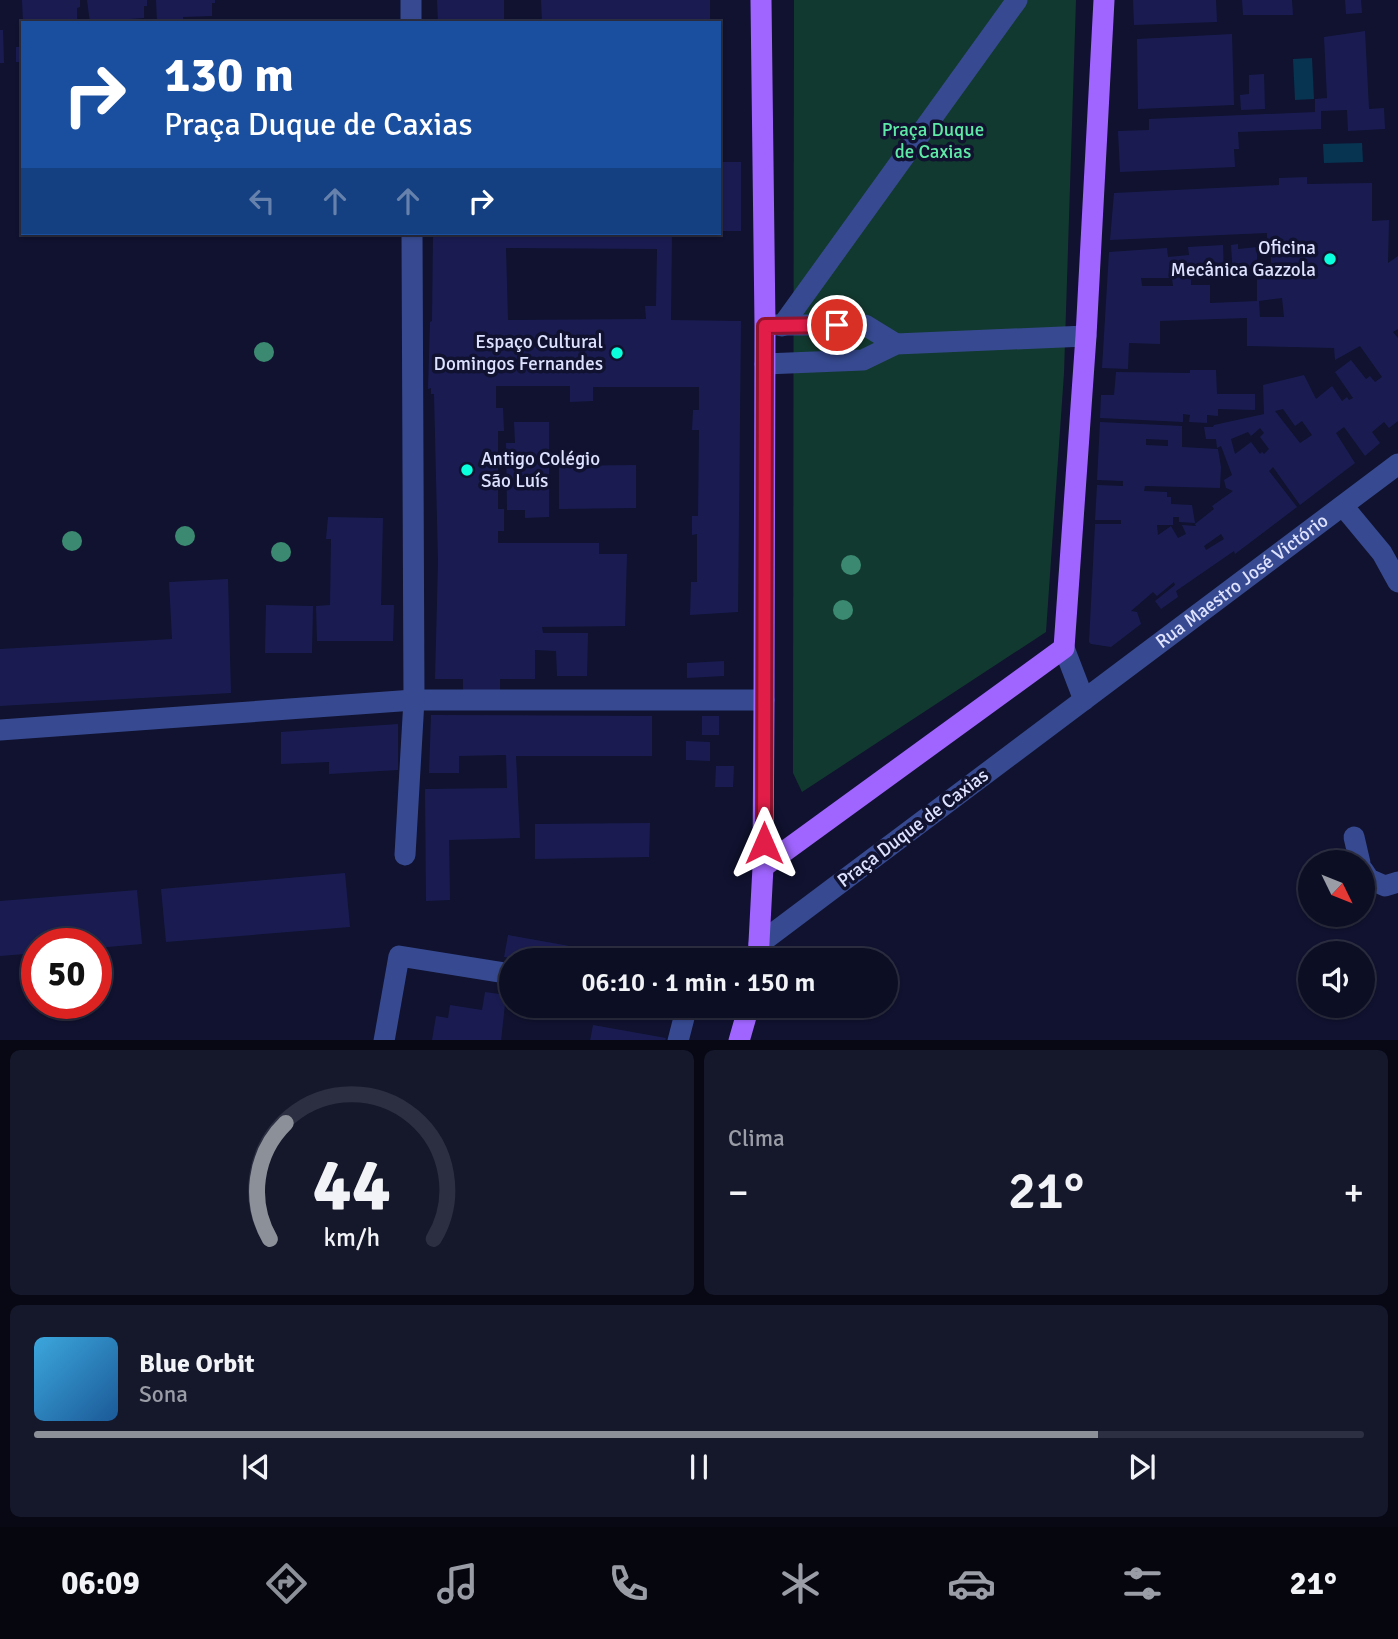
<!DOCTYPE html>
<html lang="pt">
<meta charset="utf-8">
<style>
body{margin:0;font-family:Signika,sans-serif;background:#15172b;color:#f1f3f6;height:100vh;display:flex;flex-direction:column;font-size:26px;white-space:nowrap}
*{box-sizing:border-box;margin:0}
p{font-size:23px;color:#9a9ca6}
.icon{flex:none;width:38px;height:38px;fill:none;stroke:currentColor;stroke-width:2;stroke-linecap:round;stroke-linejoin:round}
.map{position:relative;height:1040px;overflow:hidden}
.sheet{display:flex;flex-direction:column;gap:10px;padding:10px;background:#070813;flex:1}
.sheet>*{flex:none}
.hud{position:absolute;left:21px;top:21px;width:700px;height:214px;border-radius:0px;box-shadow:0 2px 5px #0004,0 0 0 2px #2c2e41;background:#1a4fa0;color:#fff;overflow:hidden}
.needle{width:46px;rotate:133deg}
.fabs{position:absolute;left:1298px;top:850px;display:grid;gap:14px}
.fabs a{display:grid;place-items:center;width:77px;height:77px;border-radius:50%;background:#0c0e23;box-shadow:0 2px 5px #0004,0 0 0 2px #2c2e41;font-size:35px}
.speed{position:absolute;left:21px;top:928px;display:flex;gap:14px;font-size:35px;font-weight:700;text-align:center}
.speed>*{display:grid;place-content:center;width:91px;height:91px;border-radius:50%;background:#0c0e23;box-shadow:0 2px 5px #0004,0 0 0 2px #2c2e41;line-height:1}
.speed .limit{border:10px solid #d22;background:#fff;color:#111}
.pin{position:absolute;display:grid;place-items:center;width:60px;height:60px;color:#fff;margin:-30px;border:4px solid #fff;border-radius:50%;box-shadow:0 2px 7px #0007}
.me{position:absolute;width:77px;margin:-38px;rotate:0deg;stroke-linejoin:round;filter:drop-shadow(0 0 5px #0008)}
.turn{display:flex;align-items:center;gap:24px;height:147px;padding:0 28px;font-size:32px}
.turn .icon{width:91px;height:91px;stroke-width:2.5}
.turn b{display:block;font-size:49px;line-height:60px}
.lanes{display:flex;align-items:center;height:66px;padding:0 28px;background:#0003;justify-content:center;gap:35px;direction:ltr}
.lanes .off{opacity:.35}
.big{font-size:52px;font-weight:600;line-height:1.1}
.sheet .widget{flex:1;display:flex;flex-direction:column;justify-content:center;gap:10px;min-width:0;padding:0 24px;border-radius:10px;background:#15172b}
.sheet .dial{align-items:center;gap:0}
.dial svg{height:182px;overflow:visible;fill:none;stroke:#2c2e41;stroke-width:7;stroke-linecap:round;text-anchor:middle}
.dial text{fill:#f1f3f6;stroke:none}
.song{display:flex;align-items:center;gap:21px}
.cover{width:84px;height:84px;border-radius:10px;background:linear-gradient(135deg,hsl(200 70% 55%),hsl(210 70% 35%))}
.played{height:7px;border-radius:4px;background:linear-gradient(90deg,#8c9099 80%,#2c2e41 80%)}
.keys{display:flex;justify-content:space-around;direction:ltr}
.heat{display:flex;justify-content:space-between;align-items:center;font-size:38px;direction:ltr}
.sheet .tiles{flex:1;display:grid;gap:10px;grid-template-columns:1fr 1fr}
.widget:last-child{grid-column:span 2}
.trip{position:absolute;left:499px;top:948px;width:399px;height:70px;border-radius:35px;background:#0c0e23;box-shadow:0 2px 5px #0004,0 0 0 2px #2c2e41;font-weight:600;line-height:70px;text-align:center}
.dock{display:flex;height:112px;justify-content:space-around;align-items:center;background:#05060e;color:#9a9ca6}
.dock .icon{width:49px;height:49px}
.dock .on{color:#8c9099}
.dock b{font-size:32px;color:#f1f3f6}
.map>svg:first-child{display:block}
.green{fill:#12392f}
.water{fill:#073451}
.building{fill:#1a1c51;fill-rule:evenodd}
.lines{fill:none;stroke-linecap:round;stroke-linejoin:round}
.minor{stroke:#374a91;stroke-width:21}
.major{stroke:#a065ff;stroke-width:21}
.tree{fill:#3b8970}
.route-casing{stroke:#92132f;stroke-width:18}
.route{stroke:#e11d48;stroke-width:12}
.poi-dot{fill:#0affdc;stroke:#10122f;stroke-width:2.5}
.labels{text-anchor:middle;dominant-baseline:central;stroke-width:7;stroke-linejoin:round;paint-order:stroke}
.park-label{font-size:19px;fill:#5eeaa6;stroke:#10122f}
.poi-label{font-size:19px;fill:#dee2ff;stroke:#10122f;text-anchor:end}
.street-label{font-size:19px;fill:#dee2ff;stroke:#10122f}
</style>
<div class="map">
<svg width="1398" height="1041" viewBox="0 0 1398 1041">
<rect width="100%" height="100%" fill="#10122f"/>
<!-- green -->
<path class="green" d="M794,0H1076L1064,373L1046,632L802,792L793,773Z"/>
<!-- water -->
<g class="water">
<path d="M1312,58L1314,99L1295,100L1293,59Z"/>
<path d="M1362,143L1363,162L1324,163L1323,144Z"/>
</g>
<!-- building -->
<g class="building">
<path d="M22,0H80V7L77,8V20L23,23Z"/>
<path d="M87,0H147V6H144V18L115,20V23H90Z"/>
<path d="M156,0H215V3H212V16L183,17V23H157Z"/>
<path d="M437,0H504V19H512V23H438Z"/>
<path d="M541,0H710V23H542Z"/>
<path d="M1133,0H1216L1217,22L1134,25Z"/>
<path d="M1242,0H1292L1293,15H1243Z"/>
<path d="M1345,0H1361L1362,13L1346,14Z"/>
<path d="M0,30H3L4,63H0Z"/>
<path d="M1365,31L1369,109L1384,108L1385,129L1348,131L1347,110L1321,111V129L1238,132L1239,149H1234L1235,167L1120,172L1118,131L1149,130V119L1315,112V99L1327,98L1324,37Z"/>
<path d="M1232,34L1234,105L1138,109L1137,39Z"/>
<rect x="16" y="47" width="7" height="15"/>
<path d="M1264,74L1265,109L1241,110L1240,95L1249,94V75Z"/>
<rect x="719" y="162" width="22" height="69"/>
<path d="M1307,177V184L1372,183V221L1389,220L1388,263L1398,256V329L1393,332L1398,338V421L1389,428L1384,422L1372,432L1380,443L1365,456L1344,427L1336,433L1355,463L1300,505L1273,467L1269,471L1297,507L1235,554L1234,551L1176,591L1178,597L1161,609L1155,601L1175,585L1174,582L1157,596L1153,592L1131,611L1137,612L1141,624L1111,647L1091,644L1089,642L1095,524H1121V520H1095L1097,485L1123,486V481L1097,480L1100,422L1182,426V447L1218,449L1221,467L1220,488L1145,486L1144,491L1167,492V497H1171V504L1192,505L1195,523L1179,522V517H1173V525H1157L1158,535L1171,526L1178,538L1186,534L1182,525L1196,526L1195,524L1214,509L1212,506L1233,491L1226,488L1224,480L1232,475L1221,446L1217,448L1216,439H1206L1204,427H1213L1214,425L1264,414L1263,385L1304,375L1316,399L1332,386L1342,401L1347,397L1349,400L1353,398L1335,372L1351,360L1366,379L1370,376L1375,382L1382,377L1360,346L1335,360L1334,348L1247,346V318L1160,321V344L1129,343L1128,369L1102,368L1109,252L1167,248L1168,257L1189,255L1188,247L1223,245L1224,277H1191V285H1210V303L1257,301V276H1271V243H1267V233L1110,240L1114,193L1279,185V178ZM1141,278H1172L1173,286H1142ZM1282,298L1284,317H1260L1259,301ZM1283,409L1295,426L1302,421L1312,435L1300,443L1275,411ZM1260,428L1264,433L1260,437L1269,449L1264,454L1262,452L1260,454L1251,442L1235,454L1231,439L1248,432L1251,436ZM1146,439L1168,440V446L1146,445ZM1221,534L1224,539L1206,550L1204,546Z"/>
<path d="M433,233H672L671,320L741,321L738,612L690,615L691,582H697V534L692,535V516H698L699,430H692L693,410H699V387H593V401L570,402V386H496V408H503L504,431H498V509H504V531H498V543H599V554H627L625,626L542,627L543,633H588L587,676H557L556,651L535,650V679H500V691L463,690V679H435L438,562L434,394H431V388L428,389L430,322L432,321ZM506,248L657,249L656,306H645L646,319L508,320Z"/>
<path d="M1238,244V249L1257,247V276L1233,277L1231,245Z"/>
<path d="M1190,370H1216L1217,394H1255V410L1218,409V416L1207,415V423L1189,422L1190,415L1183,414V422L1100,418L1101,395H1114L1116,372L1190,373Z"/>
<path d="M514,422H549V517L525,518V510H507L506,443H515Z"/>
<path d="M636,465V508L559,509V466Z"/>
<path d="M328,517L383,518L381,605H394L393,641H317L316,606L330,605L331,539H326Z"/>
<path d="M228,579L231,693L0,706V649L172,639L169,582Z"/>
<path d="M266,605L313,606L312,653H265Z"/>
<path d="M724,661V676L687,678V663Z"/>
<path d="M431,715L652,716V756H516L520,838L449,840L450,900L426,901L425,789L507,788L506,755L459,756V773H429Z"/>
<rect x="702" y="716" width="17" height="19"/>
<path d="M398,724V770L329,774V762L281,764V732Z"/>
<path d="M686,741L710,742V761L686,760Z"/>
<path d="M716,766H734L733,787H715Z"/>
<path d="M650,823L649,857L535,859V824Z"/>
<path d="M345,873L350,927L166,942L161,889Z"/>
<path d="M137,890L142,944L96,948V943H37V953L0,956V901Z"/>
<path d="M508,935L642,959V961H527L504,957Z"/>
<path d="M485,992L506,995L501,1041L432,1040L436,1016L448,1018L450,1005L482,1010Z"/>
<path d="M593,1025L666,1038L665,1041H590Z"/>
</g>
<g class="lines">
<!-- minor -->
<g class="minor">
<path d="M411,0V23"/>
<path d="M771,325H865L896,344"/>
<path d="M782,326L1017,0"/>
<path d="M765,364L863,360L896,344L1086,336"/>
<path d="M1343,506L1382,553L1398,582"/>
<path d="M1064,648L1084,700"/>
<path d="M0,730L414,700H764"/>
<path d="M1354,837L1360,863"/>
<path d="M405,855L414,700L412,233"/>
<path d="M1363,870L1369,879L1385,886L1398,882"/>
<path id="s1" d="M759,944L1398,464"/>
<path d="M719,1006L748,1011"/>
<path d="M384,1041L399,956L511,974"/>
<path d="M678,1041L687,1006"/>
</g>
<!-- major -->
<g class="major">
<path d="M763,867L1064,648L1086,336L1104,0"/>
<path d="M758,961L763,867L764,700L765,325L761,0"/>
<path d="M739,1041L749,1006"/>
</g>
</g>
<!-- trees -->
<g class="tree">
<circle cx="264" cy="352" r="10"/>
<circle cx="185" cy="536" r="10"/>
<circle cx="72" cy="541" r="10"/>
<circle cx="281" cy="552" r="10"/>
<circle cx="851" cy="565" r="10"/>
<circle cx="843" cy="610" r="10"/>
</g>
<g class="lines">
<!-- route casing -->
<g class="route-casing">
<path id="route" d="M764,843L765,326L837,325"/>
</g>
<!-- route -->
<use href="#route" class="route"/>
</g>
<!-- markers -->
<g class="poi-dot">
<circle cx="1330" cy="259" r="7"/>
<circle cx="617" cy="353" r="7"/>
<circle cx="467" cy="470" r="7"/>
</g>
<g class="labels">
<!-- park labels -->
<g class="park-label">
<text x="933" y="130">Praça Duque<tspan x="933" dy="22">de Caxias</tspan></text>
</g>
<!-- poi labels -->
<g class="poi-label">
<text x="1316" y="248">Oficina<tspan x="1316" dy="22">Mecânica Gazzola</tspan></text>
<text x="603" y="342">Espaço Cultural<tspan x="603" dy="22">Domingos Fernandes</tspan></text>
<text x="481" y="459" text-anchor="start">Antigo Colégio<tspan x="481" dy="22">São Luís</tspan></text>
</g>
<!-- street labels -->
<g class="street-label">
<text stroke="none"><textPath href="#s1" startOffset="604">Rua Maestro José Victório</textPath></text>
<text transform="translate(913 828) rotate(-37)">Praça Duque de Caxias</text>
</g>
</g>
</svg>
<div class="fabs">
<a><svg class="needle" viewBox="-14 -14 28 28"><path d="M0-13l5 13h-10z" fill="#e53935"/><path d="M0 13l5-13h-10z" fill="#9a9ca6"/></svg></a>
<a><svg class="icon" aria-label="sound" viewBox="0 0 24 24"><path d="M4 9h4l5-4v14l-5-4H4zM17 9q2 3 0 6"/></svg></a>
</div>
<div class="speed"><div class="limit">50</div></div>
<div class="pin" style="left:837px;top:325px;background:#d93025"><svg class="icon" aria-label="arrive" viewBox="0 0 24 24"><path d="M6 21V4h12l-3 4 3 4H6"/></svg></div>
<svg class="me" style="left:764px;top:843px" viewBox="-20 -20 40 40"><path d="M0-17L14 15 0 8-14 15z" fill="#e11d48" stroke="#fff" stroke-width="4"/></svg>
<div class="trip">06:10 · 1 min · 150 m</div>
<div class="hud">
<div class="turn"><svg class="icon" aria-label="right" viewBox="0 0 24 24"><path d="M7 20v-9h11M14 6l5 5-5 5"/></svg><div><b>130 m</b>Praça Duque de Caxias</div></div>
<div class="lanes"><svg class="icon off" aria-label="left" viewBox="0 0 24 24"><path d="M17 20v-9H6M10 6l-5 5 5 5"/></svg><svg class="icon off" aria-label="ahead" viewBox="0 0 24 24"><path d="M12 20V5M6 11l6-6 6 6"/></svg><svg class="icon off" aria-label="ahead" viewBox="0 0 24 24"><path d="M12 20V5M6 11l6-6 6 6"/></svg><svg class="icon" aria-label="right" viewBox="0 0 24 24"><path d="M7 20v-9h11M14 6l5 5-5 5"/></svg></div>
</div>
</div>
<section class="sheet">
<div class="tiles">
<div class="widget dial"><svg viewBox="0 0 100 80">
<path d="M14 69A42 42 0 1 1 86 69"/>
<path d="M14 69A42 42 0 0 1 21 18" stroke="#8c9099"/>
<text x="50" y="56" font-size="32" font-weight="700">44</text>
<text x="50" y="72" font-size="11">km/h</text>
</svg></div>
<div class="widget"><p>Clima</p>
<div class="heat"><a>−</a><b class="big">21°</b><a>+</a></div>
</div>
<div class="widget">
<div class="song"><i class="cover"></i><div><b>Blue Orbit</b><p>Sona</p></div></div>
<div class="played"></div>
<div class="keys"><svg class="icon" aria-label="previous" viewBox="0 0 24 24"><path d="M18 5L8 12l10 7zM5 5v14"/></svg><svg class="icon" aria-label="pause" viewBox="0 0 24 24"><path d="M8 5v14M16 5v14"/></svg><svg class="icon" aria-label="next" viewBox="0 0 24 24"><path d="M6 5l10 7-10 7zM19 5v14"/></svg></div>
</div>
</div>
</section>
<nav class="dock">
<b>06:09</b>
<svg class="icon on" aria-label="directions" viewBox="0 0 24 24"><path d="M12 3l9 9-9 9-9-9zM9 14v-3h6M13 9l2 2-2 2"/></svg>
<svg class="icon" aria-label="music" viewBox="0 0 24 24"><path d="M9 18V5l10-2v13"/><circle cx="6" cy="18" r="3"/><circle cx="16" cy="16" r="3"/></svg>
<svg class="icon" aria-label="phone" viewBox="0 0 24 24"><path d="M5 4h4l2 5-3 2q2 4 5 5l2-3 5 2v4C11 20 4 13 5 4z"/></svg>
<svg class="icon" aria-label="climate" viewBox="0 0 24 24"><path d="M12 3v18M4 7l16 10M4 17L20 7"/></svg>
<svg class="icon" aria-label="car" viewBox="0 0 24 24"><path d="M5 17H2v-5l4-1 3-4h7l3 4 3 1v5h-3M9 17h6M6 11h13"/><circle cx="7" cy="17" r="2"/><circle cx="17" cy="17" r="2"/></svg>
<svg class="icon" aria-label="filters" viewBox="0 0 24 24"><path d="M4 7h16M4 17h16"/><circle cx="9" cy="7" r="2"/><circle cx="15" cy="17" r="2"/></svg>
<b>21°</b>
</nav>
